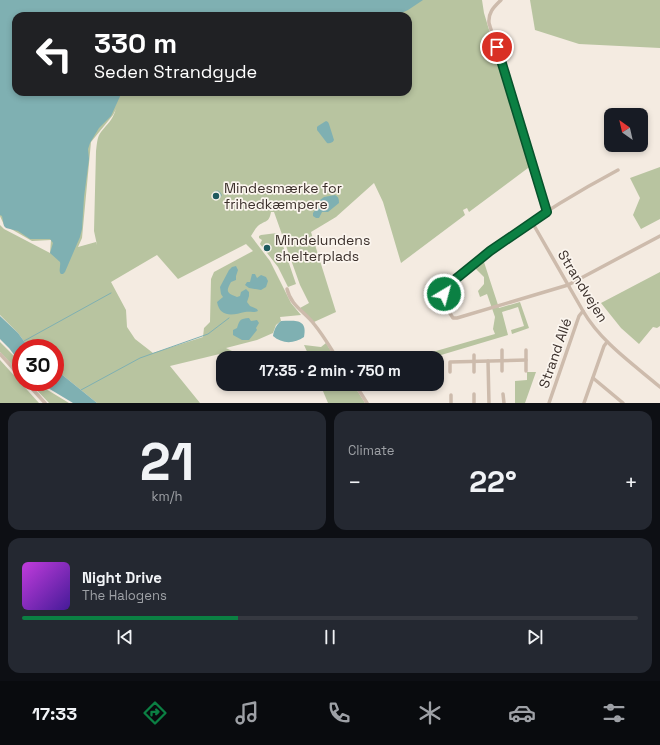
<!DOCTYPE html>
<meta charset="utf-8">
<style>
body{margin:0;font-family:"Space Grotesk",sans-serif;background:#242831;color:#f1f3f6;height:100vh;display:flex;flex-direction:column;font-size:15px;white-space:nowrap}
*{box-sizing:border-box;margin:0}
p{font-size:13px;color:#9ea1a6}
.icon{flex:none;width:22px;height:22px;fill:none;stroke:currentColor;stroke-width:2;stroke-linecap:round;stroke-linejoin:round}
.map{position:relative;height:403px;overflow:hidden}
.panel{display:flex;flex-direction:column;gap:8px;padding:8px;background:#0d0f14;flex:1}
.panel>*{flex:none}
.top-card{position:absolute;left:12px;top:12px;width:400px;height:84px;border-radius:12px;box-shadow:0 2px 6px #0003;background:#202124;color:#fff;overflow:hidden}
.needle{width:26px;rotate:326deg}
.controls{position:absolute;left:604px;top:108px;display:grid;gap:8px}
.controls a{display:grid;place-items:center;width:44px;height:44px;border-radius:8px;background:#171b24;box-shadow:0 2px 6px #0003;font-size:20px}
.speed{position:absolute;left:12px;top:339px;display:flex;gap:8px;font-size:20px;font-weight:700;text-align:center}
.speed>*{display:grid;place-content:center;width:52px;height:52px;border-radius:50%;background:#171b24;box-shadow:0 2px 6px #0003;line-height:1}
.speed .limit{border:6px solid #d22;background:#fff;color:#111}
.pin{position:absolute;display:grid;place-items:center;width:34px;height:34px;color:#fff;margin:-17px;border:2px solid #fff;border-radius:50%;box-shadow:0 1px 4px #0007}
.me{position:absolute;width:44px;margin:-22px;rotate:37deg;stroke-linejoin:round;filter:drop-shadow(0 0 3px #0008)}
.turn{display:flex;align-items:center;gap:14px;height:84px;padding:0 16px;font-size:18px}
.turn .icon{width:52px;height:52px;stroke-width:2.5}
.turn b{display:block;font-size:28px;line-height:34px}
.big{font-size:30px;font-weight:700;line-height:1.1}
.panel .widget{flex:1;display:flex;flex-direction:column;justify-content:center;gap:6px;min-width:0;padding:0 14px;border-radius:12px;background:#242831}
.panel .dial{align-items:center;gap:0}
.dial b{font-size:52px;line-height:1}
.song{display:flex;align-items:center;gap:12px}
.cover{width:48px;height:48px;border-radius:6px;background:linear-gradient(135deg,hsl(290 70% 55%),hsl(260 70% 35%))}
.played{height:4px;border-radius:2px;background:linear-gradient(90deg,#0b8043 35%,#363941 35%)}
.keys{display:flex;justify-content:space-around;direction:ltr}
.heat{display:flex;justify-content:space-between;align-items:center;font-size:22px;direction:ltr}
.panel .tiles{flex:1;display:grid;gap:8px;grid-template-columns:1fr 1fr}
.widget:last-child{grid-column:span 2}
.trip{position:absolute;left:216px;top:351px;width:228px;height:40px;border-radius:12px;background:#171b24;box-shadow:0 2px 6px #0003;font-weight:700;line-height:40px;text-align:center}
.tabs{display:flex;height:64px;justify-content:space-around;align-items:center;background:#090b0e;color:#9ea1a6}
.tabs .icon{width:28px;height:28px}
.tabs .current{color:#0b8043}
.tabs b{font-size:18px;color:#f1f3f6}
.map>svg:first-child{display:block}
.green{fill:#b8c4a0;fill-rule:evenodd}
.water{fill:#7fb0b2}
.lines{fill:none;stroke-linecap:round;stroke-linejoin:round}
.stream{stroke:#7fb0b2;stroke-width:1}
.minor{stroke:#cdbbac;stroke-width:3.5}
.route-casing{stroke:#07532c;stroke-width:10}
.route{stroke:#0b8043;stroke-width:7}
.poi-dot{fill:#1f5a5e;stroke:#fbf5ee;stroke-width:1.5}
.labels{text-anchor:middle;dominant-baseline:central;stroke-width:3.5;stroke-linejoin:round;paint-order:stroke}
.poi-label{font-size:14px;fill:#3b302b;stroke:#fbf5ee;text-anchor:start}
.street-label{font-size:14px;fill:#3b302b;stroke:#fbf5ee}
</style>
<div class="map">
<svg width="660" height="403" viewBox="0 0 660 403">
<rect width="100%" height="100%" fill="#f4ebe1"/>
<!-- green -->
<g class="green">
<path d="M0,0H482L484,13L493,43L532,165L469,212L467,208L463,210L465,215L401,263L383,202L374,183L336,217L311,232L336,312L314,322L300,308L309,303L300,285L274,212H271C269,224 264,220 257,227C255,229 253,233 251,236L270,261L291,303L301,315L280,317L281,321L276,325L273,333L257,340L226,348L232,351L170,366L200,403H97L55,369V348H29L18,333L0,315V225L4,229L50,253L51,240L32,241L4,225L0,216ZM16,16H408V92H16ZM116,109C112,121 108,123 101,132C97,137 97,144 96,151L94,231L97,245L96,242L78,247L82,238L91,142L113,115ZM246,244L253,251L214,272L211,279L210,322L204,328L203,337L153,353L135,339L127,327L126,310L111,282L157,255L178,279Z"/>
<path d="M530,0H660V48L579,44L535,30Z"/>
<path d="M660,167V219L641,229L633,215L640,198L630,178Z"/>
<path d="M277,233L279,234L296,284L288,287L278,267L260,244L262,240L259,238V236L261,235Z"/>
<path d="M483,259L499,308L520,302L529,328L512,334L511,330L524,326L518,307L502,312L508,335L431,358L429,353L495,334L493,329L495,317L487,294L480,297L478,291L484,284V277L474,267Z"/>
<path d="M660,272V326L657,328L653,327L639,344L621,328L601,303Z"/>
<path d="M0,342L16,358L21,364V374L0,352Z"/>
<path d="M326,343L335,358H310L304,345L321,347Z"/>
<path d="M0,360L39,403H0Z"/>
<path d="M527,372H536L525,403H515V381L527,380Z"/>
<path d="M29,382H38L46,389L69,403H49Z"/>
<path d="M320,384H353L365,403H328Z"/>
</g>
<!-- water -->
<g class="water">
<path d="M0,0H423L408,10L395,16H16V92H122L111,116L99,128L90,143L88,149L89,159L84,197L82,229L80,237L65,272L63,274H61C58,271 61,266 60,262L50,253L53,243L50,239H30L18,231L6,228L4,226L2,216L0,215Z"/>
<path d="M326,121L328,122L329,124L334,140C333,142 330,144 327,143L317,130V127L318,126Z"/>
<path d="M335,195C339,197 339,200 339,203L328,212H322L319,218H316L313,216V213C316,209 319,206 320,200L324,197Z"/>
<path d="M236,266L238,270L236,276V280L231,282C226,291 226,293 237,297L240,296L241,292L246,289L249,292V296L247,302L250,306L257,309L258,311C253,313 250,311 245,312C233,315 220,318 217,302L223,297L221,294L220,287L229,270L232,267Z"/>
<path d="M252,274H255L257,278L261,275L266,277L268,281L266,287L261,290L249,288L245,285L247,282H250Z"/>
<path d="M0,316L18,333L29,348H21V364L9,348L0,339Z"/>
<path d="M249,318L251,321L257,320L259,323L256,328L257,330L249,340H242L233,335V330L237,328C240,319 240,319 249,318Z"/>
<path d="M281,321C294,321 308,318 304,337C294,344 282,344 273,336C274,330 276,325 281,321Z"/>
<path d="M55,369L97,403H73L38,382H55Z"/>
</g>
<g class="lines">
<!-- stream -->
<g class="stream">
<circle cx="217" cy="195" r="4"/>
<path d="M24,341L111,293"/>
<path d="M81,390L140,358L208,334L229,318"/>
</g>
<!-- minor -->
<g class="minor">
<path d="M501,0C494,7 488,12 489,23L547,212"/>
<path d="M618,170C573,194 529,221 489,252C475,263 461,275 447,286C441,295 447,310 453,318H457L568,285L660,236"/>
<path d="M532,222L583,311C601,342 633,364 660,387"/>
<path d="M287,289C291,306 305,312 314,324C323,335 330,347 337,358"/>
<path d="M526,350V371"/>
<path d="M0,354L21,377"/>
<path d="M474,355V372"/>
<path d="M488,361L489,403"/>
<path d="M502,371V350"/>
<path d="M450,372V362L526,360"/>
<path d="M593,378L623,403"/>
<path d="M26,382L45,403"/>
<path d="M355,384L367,403"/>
<path d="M474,394V403"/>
<path d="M503,394L504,403"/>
<path d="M451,395V403"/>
<path d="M549,403L579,316L583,311"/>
<path d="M584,403L604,346L607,342"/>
</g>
</g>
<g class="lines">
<!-- route casing -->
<g class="route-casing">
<path id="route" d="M444,294V290L447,286L490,251L547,212L497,47"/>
</g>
<!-- route -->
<use href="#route" class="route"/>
</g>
<!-- markers -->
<g class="poi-dot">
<circle cx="216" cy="196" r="4"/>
<circle cx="267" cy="248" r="4"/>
</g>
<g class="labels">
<!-- poi labels -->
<g class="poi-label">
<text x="224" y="188">Mindesmærke for<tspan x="224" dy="16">frihedkæmpere</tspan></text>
<text x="275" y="240">Mindelundens<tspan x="275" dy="16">shelterplads</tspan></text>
</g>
<!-- street labels -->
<g class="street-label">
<text transform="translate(583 286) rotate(58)">Strandvejen</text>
<text transform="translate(555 353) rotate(-71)">Strand Allé</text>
</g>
</g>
</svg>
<div class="controls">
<a><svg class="needle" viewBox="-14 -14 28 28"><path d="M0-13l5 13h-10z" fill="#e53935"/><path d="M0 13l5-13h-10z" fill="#9ea1a6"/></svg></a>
</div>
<div class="speed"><div class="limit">30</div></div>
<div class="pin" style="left:497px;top:47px;background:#d93025"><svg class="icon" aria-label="arrive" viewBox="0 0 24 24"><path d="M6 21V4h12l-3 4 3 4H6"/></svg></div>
<svg class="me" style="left:444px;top:294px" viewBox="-20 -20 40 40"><circle r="17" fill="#0b8043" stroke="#fff" stroke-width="3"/><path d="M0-11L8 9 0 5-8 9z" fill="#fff"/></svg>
<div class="trip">17:35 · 2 min · 750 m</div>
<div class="top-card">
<div class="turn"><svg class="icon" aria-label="left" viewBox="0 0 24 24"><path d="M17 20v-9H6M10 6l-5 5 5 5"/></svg><div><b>330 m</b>Seden Strandgyde</div></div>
</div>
</div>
<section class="panel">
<div class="tiles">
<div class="widget dial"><b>21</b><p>km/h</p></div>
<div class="widget"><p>Climate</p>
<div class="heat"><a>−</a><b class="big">22°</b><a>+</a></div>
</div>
<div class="widget">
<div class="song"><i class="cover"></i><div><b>Night Drive</b><p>The Halogens</p></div></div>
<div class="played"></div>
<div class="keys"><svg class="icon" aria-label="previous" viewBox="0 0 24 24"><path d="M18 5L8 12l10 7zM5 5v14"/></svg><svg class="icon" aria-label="pause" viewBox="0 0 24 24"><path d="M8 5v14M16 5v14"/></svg><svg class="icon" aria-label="next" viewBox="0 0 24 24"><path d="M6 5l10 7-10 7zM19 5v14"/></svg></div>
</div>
</div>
</section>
<nav class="tabs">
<b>17:33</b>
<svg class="icon current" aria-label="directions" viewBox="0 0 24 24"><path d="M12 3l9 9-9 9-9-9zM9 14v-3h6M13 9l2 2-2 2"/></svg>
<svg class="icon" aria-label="music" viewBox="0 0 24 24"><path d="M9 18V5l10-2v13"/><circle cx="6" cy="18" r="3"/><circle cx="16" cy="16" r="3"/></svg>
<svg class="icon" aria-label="phone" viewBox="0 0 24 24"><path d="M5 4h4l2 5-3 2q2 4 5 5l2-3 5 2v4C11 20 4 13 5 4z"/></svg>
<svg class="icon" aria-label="climate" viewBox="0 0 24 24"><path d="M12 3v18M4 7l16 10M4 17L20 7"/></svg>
<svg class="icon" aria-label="car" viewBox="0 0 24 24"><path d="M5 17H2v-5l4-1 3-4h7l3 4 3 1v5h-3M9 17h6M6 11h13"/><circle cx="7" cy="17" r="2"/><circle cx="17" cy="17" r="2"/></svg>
<svg class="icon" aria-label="filters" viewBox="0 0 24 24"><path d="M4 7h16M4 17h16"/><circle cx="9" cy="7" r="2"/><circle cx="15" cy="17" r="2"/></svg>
</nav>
